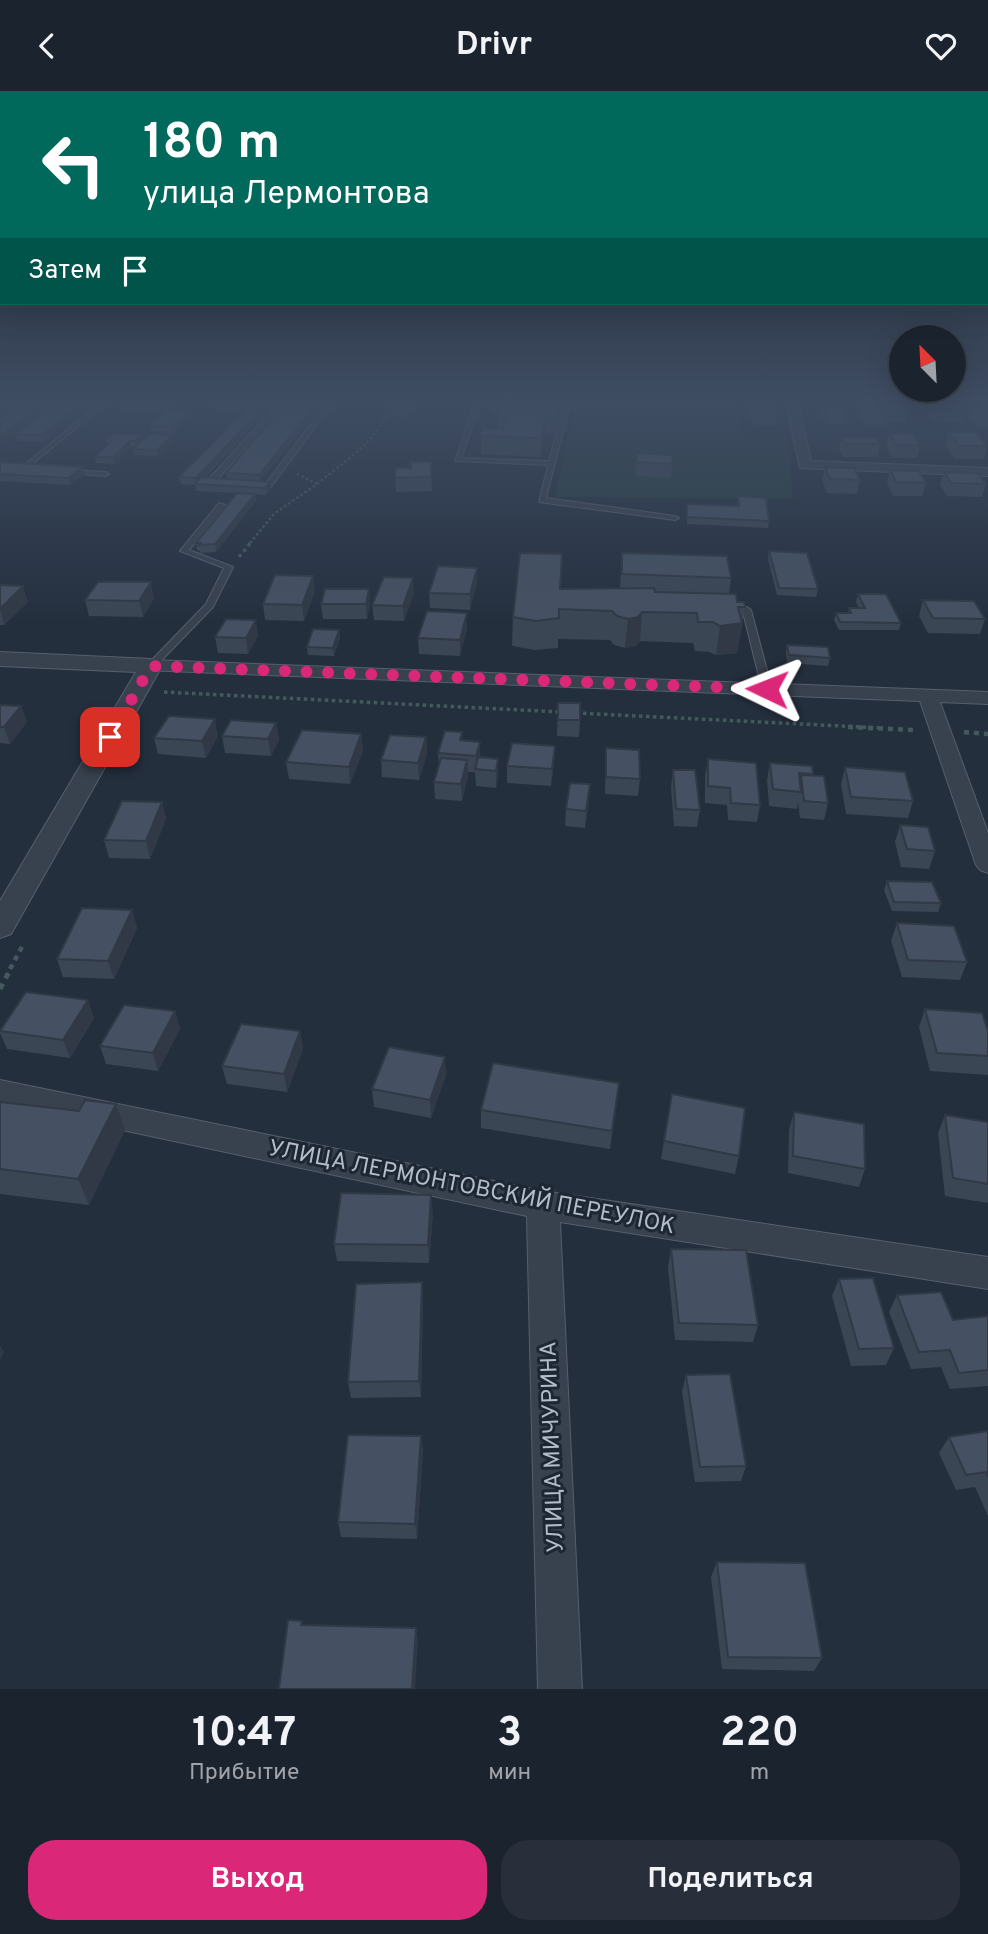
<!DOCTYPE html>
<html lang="ru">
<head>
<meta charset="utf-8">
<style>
	body { margin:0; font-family:Overpass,sans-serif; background:#282f3a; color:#f1f3f6; height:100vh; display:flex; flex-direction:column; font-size:26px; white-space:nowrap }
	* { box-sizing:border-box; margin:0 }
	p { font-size:23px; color:#a0a4aa }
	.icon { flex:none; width:38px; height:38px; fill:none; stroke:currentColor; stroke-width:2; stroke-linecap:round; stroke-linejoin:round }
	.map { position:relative; height:1598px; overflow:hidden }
	.drawer { display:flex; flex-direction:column; background:#1b232e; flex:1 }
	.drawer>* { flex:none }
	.guide { position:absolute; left:0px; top:0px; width:989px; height:214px; box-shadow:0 7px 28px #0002,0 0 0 2px #39404a; background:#00695c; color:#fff; overflow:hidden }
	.needle { width:46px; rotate:336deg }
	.fabs { position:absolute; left:889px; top:234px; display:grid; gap:14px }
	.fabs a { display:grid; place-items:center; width:77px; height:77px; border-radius:50%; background:#1b232e; box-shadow:0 7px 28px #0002,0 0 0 2px #39404a; font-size:35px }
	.pin { position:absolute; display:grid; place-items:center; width:60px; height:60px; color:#fff; margin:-30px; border-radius:14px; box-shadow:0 4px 10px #0006 }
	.me { position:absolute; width:77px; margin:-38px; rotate:272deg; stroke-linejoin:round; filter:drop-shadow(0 0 5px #0008) }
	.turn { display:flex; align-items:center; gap:24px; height:147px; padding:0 28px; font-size:32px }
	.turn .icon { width:91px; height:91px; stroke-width:2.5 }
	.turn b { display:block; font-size:49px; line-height:60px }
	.then { display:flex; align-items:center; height:66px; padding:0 28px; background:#0003; gap:14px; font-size:26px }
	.eta { display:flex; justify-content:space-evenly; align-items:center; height:119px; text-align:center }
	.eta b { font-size:42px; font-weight:700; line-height:49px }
	.primary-button { display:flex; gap:14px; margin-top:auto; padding:14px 28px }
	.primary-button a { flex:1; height:80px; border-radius:28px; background:#db2777; color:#fff; font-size:28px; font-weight:700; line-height:80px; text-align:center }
	.primary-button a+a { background:#282f3a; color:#f1f3f6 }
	header { display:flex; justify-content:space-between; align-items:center; height:91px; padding:0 28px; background:#1b232e; font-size:32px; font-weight:700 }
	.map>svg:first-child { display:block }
</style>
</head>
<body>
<header><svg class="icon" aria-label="back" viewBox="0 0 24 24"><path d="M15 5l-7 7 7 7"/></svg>Drivr<svg class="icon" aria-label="heart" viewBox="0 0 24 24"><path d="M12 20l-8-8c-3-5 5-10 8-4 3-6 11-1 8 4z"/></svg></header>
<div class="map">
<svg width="988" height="1598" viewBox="0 0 988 1598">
	<rect width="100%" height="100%" fill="#242f3e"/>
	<path fill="#263c3f" d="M577 309 738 312 743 344H787L793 408 555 406Z"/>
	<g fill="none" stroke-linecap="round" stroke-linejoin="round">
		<g stroke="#565f6c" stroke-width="2">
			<path id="service" d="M105 308H112L27 377H23V375Z
				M282 308H289L217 389H224V393H208V389Z
				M330 308H336L271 396 254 395V391L266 392Z
				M476 308H482L461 367 549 370 565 312 536 311 533 309H571L546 407 675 425 679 427 675 429 539 411 548 374 455 370Z
				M0 313H25L28 315 0 335V330L18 317H0Z
				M68 379 106 381 109 383 106 385 70 382 67 380Z
				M219 412 226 414 189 459 233 476 213 516 154 577H148V573L206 513 224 477 180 460Z
				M728 515 747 516 751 519 772 598 770 600 767 601 762 598 743 521 725 520 724 518Z"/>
		</g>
		<g stroke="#565f6c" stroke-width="2">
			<path id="minor" d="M785 308H797L811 370 988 377V385L800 377Z
				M952 308H988V313L958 312Z
				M151 569 988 601V613L940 611 988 742V782L980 779 976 774 920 610 144 579 142 575Z
				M0 989 543 1100 988 1166V1198L560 1131 582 1598H538L527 1125 0 1013Z"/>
		</g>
		<g stroke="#565f6c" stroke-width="2">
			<path id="tertiary" d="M0 561 151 568 162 575 15 836 11 843 0 847V810L136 581 0 575Z"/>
		</g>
		<path stroke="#44595c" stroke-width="2.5" stroke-dasharray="2.5 2.5" stroke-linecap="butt" d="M317 393C351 365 377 351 394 308
			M250 452 274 423 317 393 297 383"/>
		<path stroke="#44595c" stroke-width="3.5" stroke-dasharray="3.5 3.5" stroke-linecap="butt" d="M239 466 252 450
			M164 601 561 621
			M576 622 883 637"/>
		<path stroke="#44595c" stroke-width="4.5" stroke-dasharray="5 5" stroke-linecap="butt" d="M848 636 914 639
			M964 641 988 643
			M10 878 24 852"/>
		<path stroke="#44595c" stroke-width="5" stroke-dasharray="6 6" stroke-linecap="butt" d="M0 898 11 877"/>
		<use href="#service" fill="#38414e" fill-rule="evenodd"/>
		<use href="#minor" fill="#38414e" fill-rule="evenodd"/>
		<use href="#tertiary" fill="#38414e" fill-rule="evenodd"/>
	</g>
	<path fill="#3b4654" d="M35 308H95L44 351 17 350 15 343 51 315 0 352V333Z
		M120 308H180L171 318 190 325 173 342 150 341 149 335 165 319 122 318Z
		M257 308H277V309L205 387 227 388 226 382 320 315 260 390 271 397 266 404 255 403 256 410 216 461 200 462V460L197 459 196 452 236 402 196 400 195 394 181 393 179 386Z
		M492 308H552L551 317H559L556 342H546L540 366 481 363V345L498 338 499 323H492Z
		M212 310 248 312 242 318 213 317Z
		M751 310 778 322 776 335 753 334 749 322Z
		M411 312V318L407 326 394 325 393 319Z
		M861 312 908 319 905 331H883V334H865L859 324Z
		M931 313 967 319 964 332 933 331 928 326Z
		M972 314H988V337L978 336 969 326Z
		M823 317 846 327 845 333H827L822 324Z
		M948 341 987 355 984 368H956L945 354Z
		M889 343 920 354 917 367H893L886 356Z
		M142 344 143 349 173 351 158 365 135 364 133 358 135 356H131L114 373 96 372 95 366 107 354 106 348Z
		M842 346 880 353 878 366H843L839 359Z
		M673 364 671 387 635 385 636 371Z
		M0 371 85 383 70 394 0 390Z
		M431 371 432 400 396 401 395 387 411 377Z
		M825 376 860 389 857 403 827 402 822 389Z
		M890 379 926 392 922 405H893L887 392Z
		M944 381 986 393 982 406 947 405 940 394Z
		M738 405 769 430 768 437 687 433V413L737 415Z
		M769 460 818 498 816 506 777 504 768 468Z
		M622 462 731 487 729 503 745 516 737 562 716 564 709 561 695 560 693 552 640 550 636 555 625 557 614 554 610 549 558 548V557L535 559 512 555 513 526 560 498 620 497Z
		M477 491 470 519 430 517 429 502Z
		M0 494 28 511 4 534H0Z
		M369 498 370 513 367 528H323L321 513Z
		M315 500 304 530 265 529 263 513Z
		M414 502 404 530 374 529 372 514Z
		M858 503 901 532 899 539H839L834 529 836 522H848L849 517H859L856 511Z
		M154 507 143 526 89 525 85 509Z
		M923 509 985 528 980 543 928 542 919 525Z
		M467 538 460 565 419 563 418 547Z
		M339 539 340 547 334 565 308 564 307 556Z
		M258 545 248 563 218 562 215 546Z
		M787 554 830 567 828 575 787 572 786 562Z
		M558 612 580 629 579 646 557 645Z
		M0 614 21 615 27 631 10 653 0 652Z
		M276 632 279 649 271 665 225 662 222 645Z
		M361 643 363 660 350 693 289 688 286 671Z
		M218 645 206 667 158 663 154 647Z
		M426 646 427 663 419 689 382 686 381 669Z
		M462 649 480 666 498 668V685L496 697 476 695 475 681H467L468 685 462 710 435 708 434 691 439 674 438 662Z
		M555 655 554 672 551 695 507 692V675Z
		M606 657 640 688 638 705 605 703Z
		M708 668 760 714 757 731 728 729 727 714 705 712V685Z
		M770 672 813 683V685L828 712 824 729 800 727 798 711 797 718 769 715 767 689Z
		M845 676 913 710 908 727 846 723 841 693Z
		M673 679 700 719 697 736 674 735 671 696Z
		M162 711 166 728 150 768 109 767 104 749Z
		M589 711 585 737 565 735 566 718Z
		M900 734 935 760 929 778 901 776 895 751Z
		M887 790 941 812 938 821 892 820 884 799Z
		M132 819 137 837 114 888 63 886 57 868Z
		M897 832 967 871 960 889 902 886 891 850Z
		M925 918 988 940V984L930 980 919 936Z
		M175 920 180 938 158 980 106 973 100 955Z
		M94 927 70 967 7 958 0 942V939Z
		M300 940 303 958 287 1001 227 993 222 975Z
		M446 984 431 1027 374 1016 372 998Z
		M619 992 610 1058 481 1037V1019Z
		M672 1003 739 1065 735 1083 661 1068Z
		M0 1011 125 1039 89 1114 0 1103Z
		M794 1021 865 1078 859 1096 788 1082 789 1039Z
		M945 1024 988 1031V1112L945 1105 938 1042Z
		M433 1121 429 1172 337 1170 334 1153Z
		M671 1158 758 1234 753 1251 675 1249 668 1176Z
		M839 1188 894 1257 886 1274 851 1275 832 1205Z
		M422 1191 423 1208 421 1306 351 1307 348 1291Z
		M897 1204 953 1229 988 1225V1295L950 1298 941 1276 911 1278 889 1221Z
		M686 1284 746 1375 741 1390 695 1391 682 1301Z
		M988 1340V1425L975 1396 956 1399 939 1362 949 1346Z
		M421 1345 423 1361 417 1448 341 1446 338 1431Z
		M717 1471 822 1567 814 1580 722 1578 711 1486Z"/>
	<path fill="#303945" d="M51 308H61L0 352V345Z
		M86 308H95L44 351 42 344Z
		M168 308H180L170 319Z
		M245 308H248V312L242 318V312Z
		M271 308H277V309L197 394 196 387Z
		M550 308H552V317H548Z
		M319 309 320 315 260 390 259 384Z
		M13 312 14 318 0 328V321Z
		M411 312V318L407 326V319Z
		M559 317 558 335 556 342 557 324Z
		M189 319 190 325 173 342 172 336Z
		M546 324V342L540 366 541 347Z
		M142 344 143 351 137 356 135 350Z
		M172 344 173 351 158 365 157 359Z
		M130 350 131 356 114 373 113 366Z
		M83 376 85 383 70 394 68 387Z
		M270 391 271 397 266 404 265 397Z
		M255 403 256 410 216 461 215 453Z
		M477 477V491L470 519V503Z
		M313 485 315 500 304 530 302 514Z
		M413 487 414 502 404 530 403 515Z
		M151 491 154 507 143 526 139 510Z
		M23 495 28 511 4 534 0 518Z
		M369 498 370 513 367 528 366 513Z
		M642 521 640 550 636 555 625 557 628 528Z
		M467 522V538L460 565V549Z
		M256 529 258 545 248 563 246 547Z
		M742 532 737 562 716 564 720 535Z
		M339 539 340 547 334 565 333 557Z
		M21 615 27 631 10 653 4 636Z
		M215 628 218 645 206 667 202 650Z
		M276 632 279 649 271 665 268 648Z
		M361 643 363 660 350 693 349 676Z
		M426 646 427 663 419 689 418 672Z
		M480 651V667L476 678V665Z
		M555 655 554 672 551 695 552 678Z
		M498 668V685L496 697V680Z
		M467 669 468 685 462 710 461 693Z
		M590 693 589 711 585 737 586 720Z
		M162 711 166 728 150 768 146 750Z
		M132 819 137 837 114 888 108 870Z
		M88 909 94 927 70 967 63 949Z
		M175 920 180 938 158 980 153 962Z
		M300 940 303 958 287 1001 284 983Z
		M445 966 446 984 431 1027 430 1009Z
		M116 1013 125 1039 89 1114 78 1088Z
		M431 1104 433 1121 429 1172 428 1154Z
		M422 1191 423 1208 421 1306 419 1290Z
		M0 1254 4 1261 0 1270Z
		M421 1345 423 1361 417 1448 415 1433Z
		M416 1537 418 1550 415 1598H412Z"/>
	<path fill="#455162" stroke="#303945" stroke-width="2" d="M35 308H51L0 345V333Z
		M60 308H86L42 344 15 343Z
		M214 308H245L242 312 212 310Z
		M257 308H271L196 387 179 386Z
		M289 308 319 309 259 384 226 382Z
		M510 308H550L548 317H559L557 324H546L541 347 481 345 483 337 503 338 507 327H498L502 315H508Z
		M751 310H773L778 322H755Z
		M0 311 13 312 0 321Z
		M397 312H411L407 319H393Z
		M861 312 903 313 908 319H883L885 322H868Z
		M931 313 963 314 967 319H936Z
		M972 314H988V324H981Z
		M823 317 840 318 846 327H828Z
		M166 318 189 319 172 336 149 335Z
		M948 341H976L987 355H959Z
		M113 343 142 344 135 350H130L113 366H95L112 349 106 348Z
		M150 343 172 344 157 359 133 358Z
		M889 343H912L920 354H896Z
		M842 346 876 347 880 353H846Z
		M637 362 673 364 672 373 636 371Z
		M0 371 83 376 68 387 0 383Z
		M411 371H431V386L395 387 396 377H411Z
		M825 376 854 377 860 389 830 388Z
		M890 379 919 380 926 392 896 391Z
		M944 381 978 382 986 393 951 392Z
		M201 386 270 391 265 397 195 393Z
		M237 402 255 403 215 453 199 454 201 452H196Z
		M738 405 766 407 769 430 687 426V413L739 415Z
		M769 460 807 462 818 498 779 497Z
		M520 462 562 463 560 498 654 497 655 501 736 503 737 511H744L745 516H738L742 532 720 535 713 531H698L697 522 642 521 638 526 628 528 617 525 612 520 559 518V527L536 530 513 526Z
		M622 462 727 465 731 487 622 483Z
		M438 475 477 477 470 503 429 502Z
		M275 484 313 485 302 514 263 513Z
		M384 486 413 487 403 515 372 514Z
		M98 491H151L139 510 85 509Z
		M0 494 23 495 0 518Z
		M325 498H369L366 513H321Z
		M858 503H886L901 532 840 531 836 522H851L849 517H865Z
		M923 509 974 510 985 528 933 527Z
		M427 520 467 522 460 549 418 547Z
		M226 528 256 529 246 547 215 546Z
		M313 538 339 539 333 557 307 556Z
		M787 554 828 556 830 567 789 564Z
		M558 612H580V629H558Z
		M0 614 21 615 4 636H0Z
		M169 625 215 628 202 650 154 647Z
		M231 629 276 632 268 648 222 645Z
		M302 639 361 643 349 676 286 671Z
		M445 640 462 641 460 649 480 651 476 665 438 662Z
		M390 644 426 646 418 672 381 669Z
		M512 652 555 655 552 678 507 675Z
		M606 657 639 659 640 688 606 686Z
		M478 666 498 668 496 680 475 678Z
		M441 667 467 669 461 693 434 691Z
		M708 668 756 672 760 714 731 712 730 697 708 695Z
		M770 672 812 675 813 683 799 682 801 701 773 698Z
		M845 676 905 681 913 710 851 706Z
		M673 679H695L700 719 676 718Z
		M801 684 824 685 828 712 804 710Z
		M570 692 590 693 586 720 566 718Z
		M122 710 162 711 146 750 104 749Z
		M900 734 928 736 935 760 907 758Z
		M887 790 932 791 941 812 894 811Z
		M82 817 132 819 108 870 57 868Z
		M897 832 954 835 967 871 908 869Z
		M26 901 88 909 63 949 0 940Z
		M124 914 175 920 153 962 100 955Z
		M925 918 982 922 988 940V965L937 962Z
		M241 933 300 940 284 983 222 975Z
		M389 956 445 966 430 1009 372 998Z
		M493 972 619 992 612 1040 481 1019Z
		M672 1003 745 1017 739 1065 664 1050Z
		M85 1009 116 1013 78 1088 0 1078V1011L79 1020Z
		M794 1021 864 1033 865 1078 793 1065Z
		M945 1024 988 1031V1093L953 1087Z
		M341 1102 431 1104 428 1154 334 1153Z
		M671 1158 746 1159 758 1234 679 1232Z
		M873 1187 894 1257 859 1258 839 1188Z
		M422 1191 419 1290 348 1291 356 1193Z
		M941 1201 953 1229 988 1225V1279L959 1282 950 1259 919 1261 897 1204Z
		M730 1283 746 1375 700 1376 686 1284Z
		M988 1340V1386L986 1381 966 1384 949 1346Z
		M348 1344 421 1345 415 1433 338 1431Z
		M717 1471 805 1472 822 1567 728 1566Z
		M288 1529 302 1530 301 1534 416 1537 412 1598H279Z"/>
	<linearGradient id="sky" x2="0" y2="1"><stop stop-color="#141a22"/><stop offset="0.58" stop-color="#3f4d63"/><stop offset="1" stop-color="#3f4d63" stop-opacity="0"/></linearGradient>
	<rect width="988" height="532" fill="url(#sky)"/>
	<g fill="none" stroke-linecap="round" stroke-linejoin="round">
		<path stroke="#db2777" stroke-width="12" stroke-dasharray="0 21.6" d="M110 646 151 575 767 598"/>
	</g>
	<g text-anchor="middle" stroke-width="6" stroke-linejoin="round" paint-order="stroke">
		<g font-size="23" fill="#b4bcc9" stroke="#1d2633">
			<text transform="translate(472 1095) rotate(11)" y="8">УЛИЦА ЛЕРМОНТОВСКИЙ ПЕРЕУЛОК</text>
			<text transform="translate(551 1356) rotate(-92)" y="8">УЛИЦА МИЧУРИНА</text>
		</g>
	</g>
</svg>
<div class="fabs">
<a><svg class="needle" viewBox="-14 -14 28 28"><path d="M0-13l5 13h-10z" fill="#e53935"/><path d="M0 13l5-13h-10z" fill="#a0a4aa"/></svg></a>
</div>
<div class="pin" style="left:110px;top:646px;background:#d93025"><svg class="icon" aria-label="arrive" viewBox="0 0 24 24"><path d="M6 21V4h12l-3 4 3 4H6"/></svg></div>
<svg class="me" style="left:767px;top:598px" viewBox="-20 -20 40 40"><path d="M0-17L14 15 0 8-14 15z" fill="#db2777" stroke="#fff" stroke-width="4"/></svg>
<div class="guide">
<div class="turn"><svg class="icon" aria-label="left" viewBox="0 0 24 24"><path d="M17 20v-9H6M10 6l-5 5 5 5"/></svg><div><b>180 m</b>улица Лермонтова</div></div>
<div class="then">Затем<svg class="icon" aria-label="arrive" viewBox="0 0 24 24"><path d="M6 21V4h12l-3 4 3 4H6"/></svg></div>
</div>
</div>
<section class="drawer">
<div class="eta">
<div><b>10:47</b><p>Прибытие</p></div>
<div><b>3</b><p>мин</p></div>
<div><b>220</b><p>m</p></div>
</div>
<div class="primary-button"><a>Выход</a><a>Поделиться</a></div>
</section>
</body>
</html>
